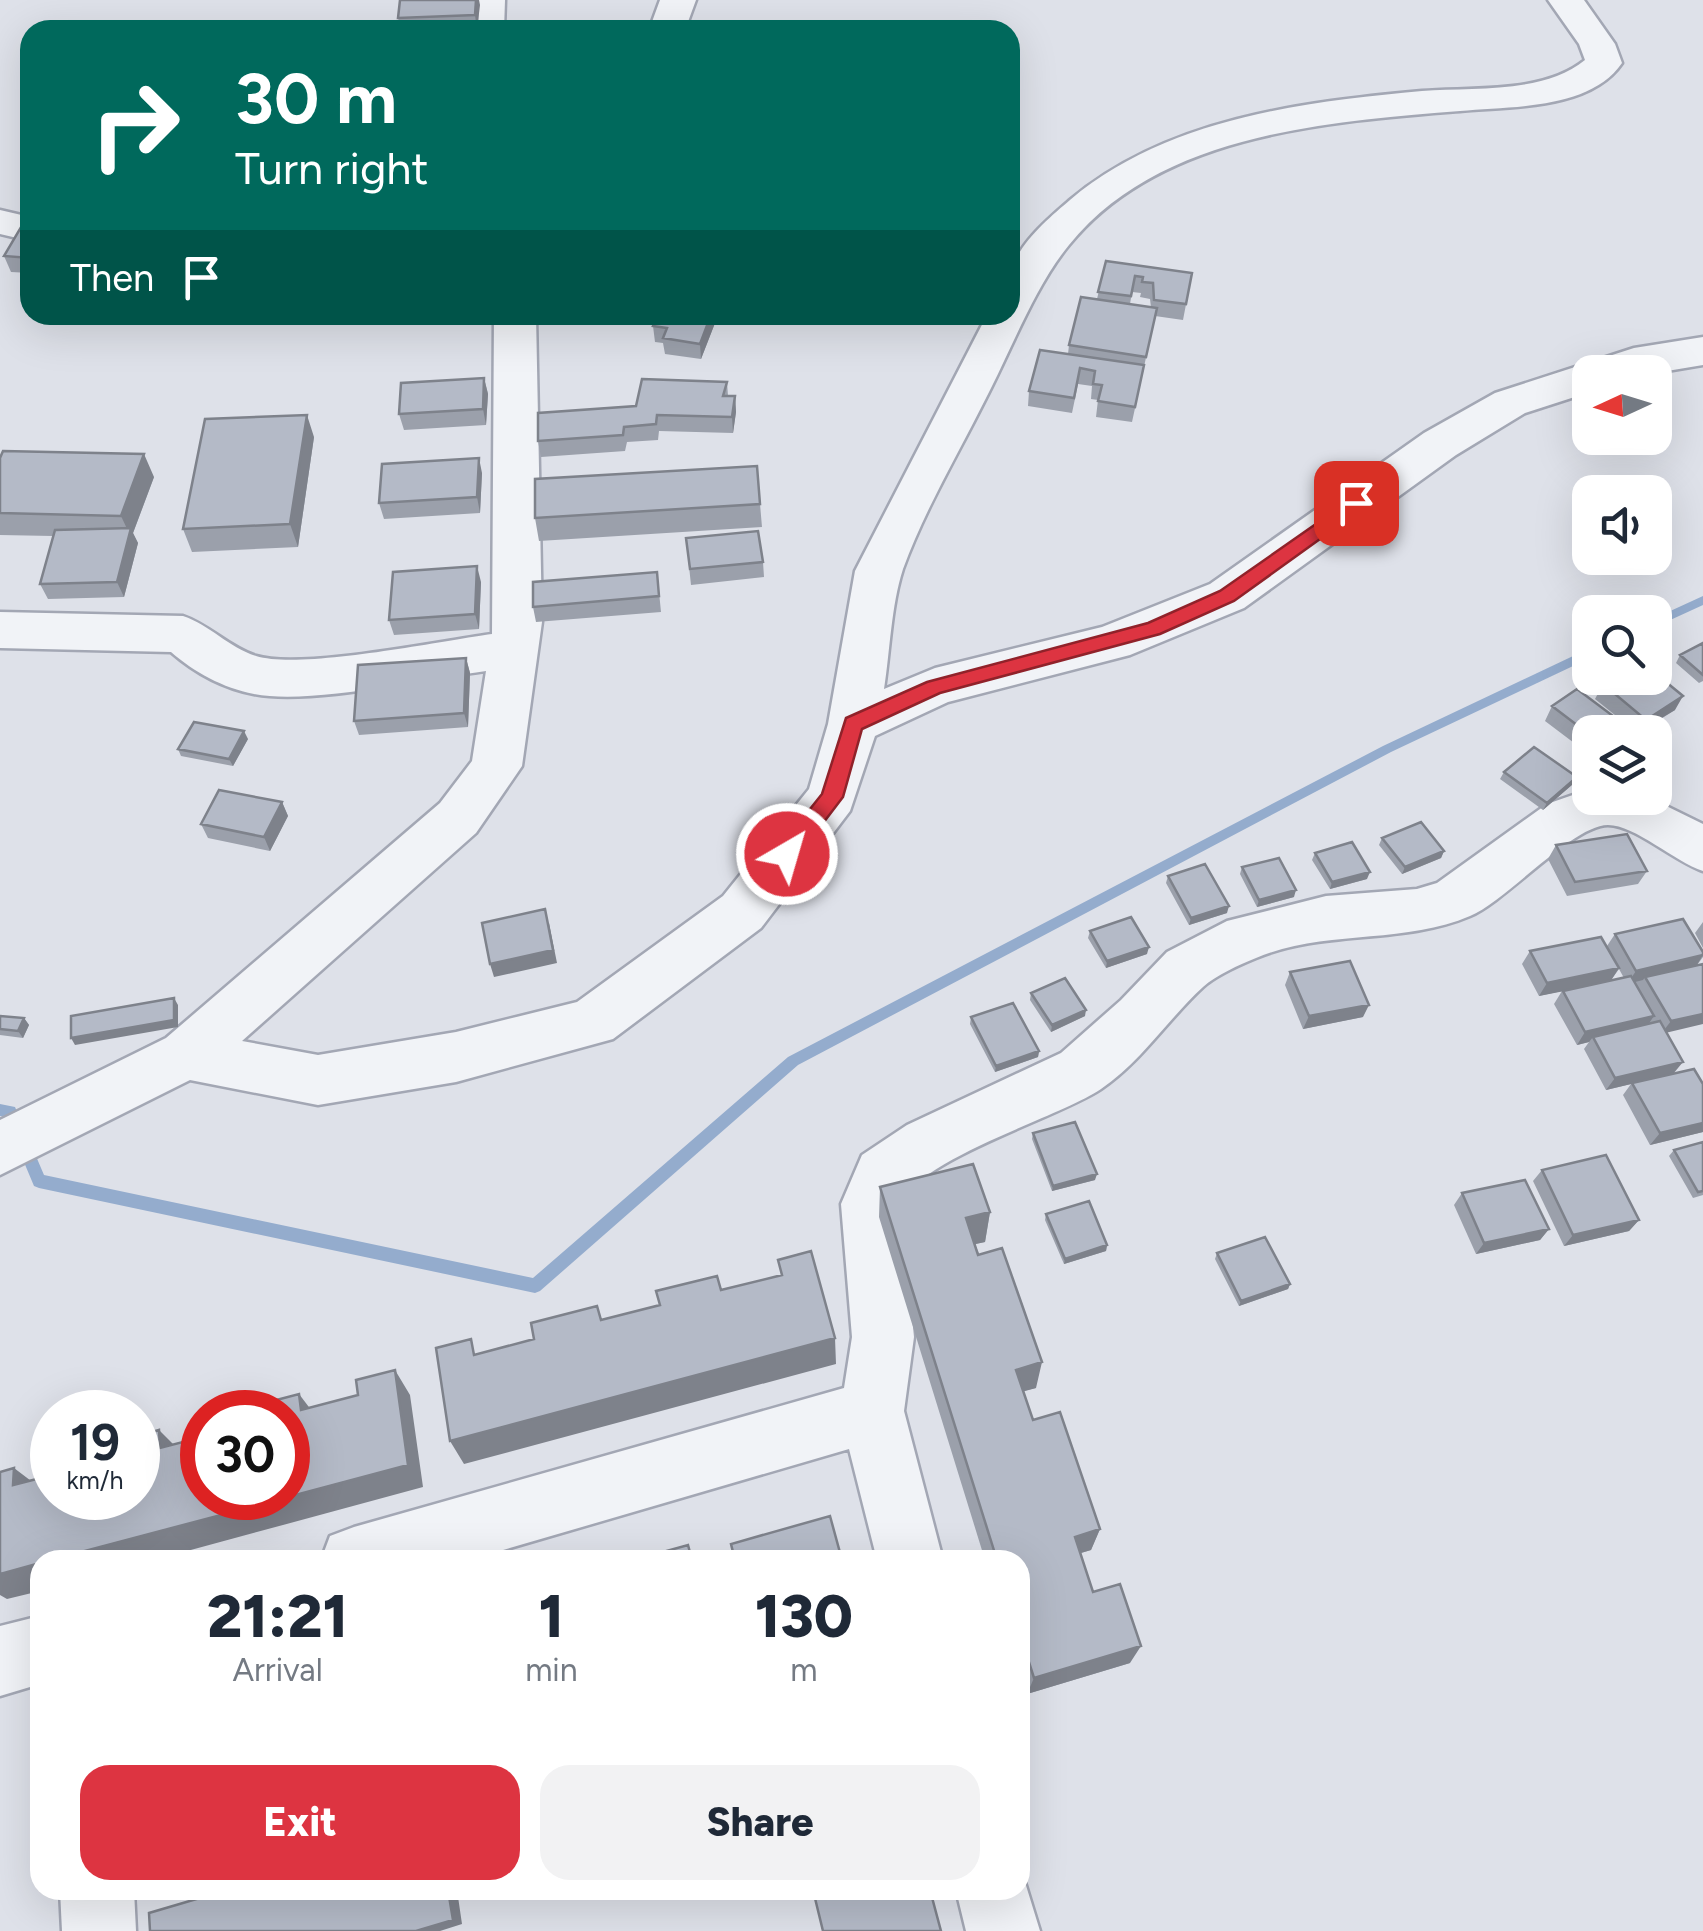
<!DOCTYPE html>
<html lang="en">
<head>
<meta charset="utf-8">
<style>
	body { margin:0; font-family:Figtree,sans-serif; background:#f2f2f3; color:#1f2937; height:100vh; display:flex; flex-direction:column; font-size:38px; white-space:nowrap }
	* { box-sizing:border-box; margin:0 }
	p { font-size:32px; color:#747a83 }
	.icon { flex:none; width:55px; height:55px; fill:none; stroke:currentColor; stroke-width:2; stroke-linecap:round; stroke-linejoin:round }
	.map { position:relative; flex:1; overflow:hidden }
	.panel { position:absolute; left:30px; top:1550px; width:1000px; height:350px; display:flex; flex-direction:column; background:#fff; border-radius:30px; box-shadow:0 10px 40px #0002 }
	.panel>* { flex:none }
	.hud { position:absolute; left:20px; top:20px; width:1000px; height:305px; border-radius:30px; box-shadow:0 10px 40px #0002; background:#00695c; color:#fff; overflow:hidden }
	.needle { width:65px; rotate:266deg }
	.buttons { position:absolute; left:1572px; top:355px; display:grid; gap:20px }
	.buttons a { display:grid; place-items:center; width:100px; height:100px; border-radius:20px; background:#fff; box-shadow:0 10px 40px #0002; font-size:50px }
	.speed { position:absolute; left:30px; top:1390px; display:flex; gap:20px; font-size:50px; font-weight:700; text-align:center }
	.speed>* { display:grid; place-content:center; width:130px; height:130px; border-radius:50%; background:#fff; box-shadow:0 10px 40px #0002; line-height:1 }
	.speed small { font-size:25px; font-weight:400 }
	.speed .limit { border:15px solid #d22; background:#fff; color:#111 }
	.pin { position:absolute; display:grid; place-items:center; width:85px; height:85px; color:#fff; margin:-42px; border-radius:20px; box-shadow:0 5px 15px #0006 }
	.me { position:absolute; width:110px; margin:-55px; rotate:38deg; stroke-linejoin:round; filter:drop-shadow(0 0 8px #0008) }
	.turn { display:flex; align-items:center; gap:35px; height:210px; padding:0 50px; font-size:45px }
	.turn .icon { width:130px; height:130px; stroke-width:2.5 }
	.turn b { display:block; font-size:70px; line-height:85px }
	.then { display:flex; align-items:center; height:95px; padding:0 50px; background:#0003; gap:20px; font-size:38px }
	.eta { display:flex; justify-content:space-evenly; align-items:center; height:170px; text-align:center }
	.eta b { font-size:60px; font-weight:800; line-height:70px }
	.cta { display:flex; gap:20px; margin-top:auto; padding:20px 50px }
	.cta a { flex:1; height:115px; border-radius:30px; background:#dd3441; color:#fff; font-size:40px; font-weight:800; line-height:115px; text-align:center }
	.cta a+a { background:#f2f2f3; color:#1f2937 }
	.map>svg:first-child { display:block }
</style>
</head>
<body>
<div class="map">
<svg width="1703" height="1931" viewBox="0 0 1703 1931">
	<rect width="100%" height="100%" fill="#dee1e9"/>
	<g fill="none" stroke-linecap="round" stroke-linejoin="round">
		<path fill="#94accd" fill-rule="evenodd" d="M1703 596V605L1655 627V618Z
			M1590 648V658L1391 752 798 1065 540 1291 535 1293 39 1188 34 1186 5 1117 0 1116V1104L15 1107 44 1175 533 1278 788 1057 1383 746Z"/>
		<g stroke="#a3a7b4" stroke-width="5">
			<path id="street" d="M469 0H505L504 30H468Z
				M660 0H696L685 30H649Z
				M1548 0H1584L1615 44 1622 63C1590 110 1511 106 1460 111 1327 122 1160 133 1069 245 1035 286 1011 350 986 398 958 454 924 511 903 569 891 606 890 651 884 689L935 668 1102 627 1210 584 1424 433 1495 393 1634 348 1703 337V365L1655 373 1590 372V392L1525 413 1456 455 1244 608 1130 655 948 702 875 736 850 811 761 928 613 1039 456 1082 318 1105 190 1080 0 1175V1120L166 1038 440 803 472 761 486 671C425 679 311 705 254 694 223 688 194 672 171 652L0 648V612L183 616C210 625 228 647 256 656 301 670 440 641 492 634L494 315H536L542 622 522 766 476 833 242 1041 318 1055 456 1032 577 1002 723 896 809 789 828 724 855 571 987 315H1010C1010 303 1008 289 1010 277 1014 247 1049 218 1070 200 1166 119 1301 102 1422 91 1472 87 1544 94 1585 60L1579 44Z
				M0 210 30 217V241L0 234Z
				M1590 789V798H1650L1703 824V871C1675 862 1635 825 1608 825 1573 825 1506 901 1470 916 1402 945 1324 929 1256 958 1239 965 1216 975 1203 987 1168 1019 1141 1062 1101 1089 1058 1118 919 1158 901 1204L914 1337 904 1411 943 1560H877L849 1449 469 1560H321L330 1536 354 1527 844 1388 852 1337 841 1204 862 1155 907 1125 1061 1053 1121 1000 1167 952 1227 921 1326 896 1417 889 1437 883 1547 804Z
				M40 1616V1684L0 1696V1626Z
				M1020 1866 1040 1931H966L956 1890H1020Z
				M60 1890H134L136 1931H62Z"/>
		</g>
		<use href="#street" fill="#f1f3f7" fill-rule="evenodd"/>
	</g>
	<path fill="#9ba0ab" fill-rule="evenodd" d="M400 0H479L478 30H401L398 18Z
		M30 223V273L11 272 4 256Z
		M1106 261 1192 273 1183 320 1155 316 1132 422 1096 417 1098 400 1091 399 1092 386 1078 384 1072 413 1028 406 1029 391 1068 354 1069 345 1097 299ZM1132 292 1141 293 1140 297 1150 299 1151 307 1130 304Z
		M658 315H714L715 323 701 359 665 354 663 343 655 342 653 326Z
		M484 378 488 394 486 425 404 430 399 414Z
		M727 382 728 396H735L736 412 733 433 659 431 658 440 627 442 625 451 541 457 538 441 636 406Z
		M314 437 298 547 192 552 183 529Z
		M0 458 154 477 133 533 138 543 124 597 48 599 40 584 53 536 0 535Z
		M482 473 480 513 384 519 379 503Z
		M760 504 762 527 539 541 535 518Z
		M686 538 763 562 764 577 691 585Z
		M657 572 661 612 536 622 533 607Z
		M481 582 479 629 394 635 389 620Z
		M1703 643V681L1699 683 1676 663 1680 655Z
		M466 658 470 673 468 727 359 735 354 721Z
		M1603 684 1675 710 1640 732H1636L1595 699Z
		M1552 706 1633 731 1632 732H1590V755L1545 721Z
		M248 739 233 766 181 756 178 749Z
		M1504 772 1573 784 1543 810 1500 779Z
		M282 802 288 816 270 851 208 838 201 824Z
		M1382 838 1444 851 1441 858 1402 874 1379 845Z
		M1556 845 1647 871 1638 884 1567 896 1548 859Z
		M1315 853 1367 879 1330 889 1312 860Z
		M1242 867 1294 897 1257 907 1240 874Z
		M1168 876 1227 913 1189 925 1166 883Z
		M1703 922V948L1695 933Z
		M1090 931 1147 954 1106 968 1088 938Z
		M1615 934 1703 952V957L1697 965 1666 1033 1674 1073 1703 1084V1132L1650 1145 1623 1095 1631 1084 1606 1090 1584 1049 1589 1042 1577 1045 1554 1004 1562 991 1539 996 1522 964 1530 951 1607 946ZM1619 969 1624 978 1611 980Z
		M1290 972 1363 1017 1303 1029 1285 985Z
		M1031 993 1085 1016 1051 1032 1030 1000Z
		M0 1016 24 1018 29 1025 23 1038 0 1035Z
		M971 1017 1039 1051 1038 1057 995 1072 970 1024Z
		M1033 1133 1095 1180 1052 1191 1032 1139Z
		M1703 1142V1195L1693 1198 1669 1156 1674 1150Z
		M1542 1170 1639 1220 1629 1231 1564 1246 1533 1181Z
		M880 1187 990 1212 985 1242 975 1244 1036 1388 1023 1391 1033 1420 1100 1529 1091 1550 1081 1553 1093 1592 1130 1663 1027 1694 1020 1671V1560H985L879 1217Z
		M1462 1193 1549 1229 1540 1240 1476 1254 1454 1205Z
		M1046 1214 1107 1245 1106 1251 1064 1264 1045 1220Z
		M1217 1253 1290 1284 1288 1289 1239 1306 1215 1259Z"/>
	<path fill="#7e828b" d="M476 0H479L480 5 477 30 475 15Z
		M711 315H714L715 323 701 359 700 344Z
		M484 378 488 394 486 425 483 409Z
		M735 396 736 412 733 433 732 417Z
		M307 415 314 437 298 547 290 524Z
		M144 454 154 477 133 533 138 543 124 597 117 582 129 533 121 516Z
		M479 458 482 473 480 513 477 497Z
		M477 566 481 582 479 629 475 614Z
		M466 658 470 673 468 727 464 713Z
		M1683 696 1675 710 1638 732 1646 720Z
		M244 731 248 739 233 766 229 759Z
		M1577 777 1573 784 1543 810 1547 803Z
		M282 802 288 816 270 851 264 837Z
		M1444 851 1441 858 1402 874 1405 867Z
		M1370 872 1367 879 1330 889 1332 882Z
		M1296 890 1294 897 1257 907 1259 900Z
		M1229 906 1227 913 1189 925 1191 918Z
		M549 923 557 963 494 977 490 964Z
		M1149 947 1147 954 1106 968 1107 961Z
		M1703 955 1695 968 1645 977 1643 980 1627 984 1636 971Z
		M1619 968 1610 982 1539 996 1547 983Z
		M174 998 178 1005V1027L75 1045 71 1038Z
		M1369 1005 1363 1017 1303 1029 1309 1016Z
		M1086 1010 1085 1016 1051 1032 1052 1025Z
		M1703 1014V1024L1661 1034 1671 1021Z
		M1654 1016 1645 1029 1593 1037 1589 1042 1577 1045 1585 1032Z
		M24 1018 29 1025 23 1038 18 1031Z
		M1039 1051 1038 1057 995 1072 996 1066Z
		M1683 1062 1673 1074 1606 1090 1615 1078Z
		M1703 1123V1132L1650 1145 1660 1133Z
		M1097 1174 1095 1180 1052 1191 1053 1186Z
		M990 1212 985 1242 962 1247 966 1218Z
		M1639 1220 1629 1231 1564 1246 1573 1235Z
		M1549 1229 1540 1240 1476 1254 1484 1243Z
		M1107 1245 1106 1251 1064 1264 1065 1259Z
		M1290 1284 1288 1289 1239 1306 1241 1301Z
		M835 1338 836 1364 464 1464 450 1441Z
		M1042 1362 1036 1388 1010 1395 1016 1370Z
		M395 1370 410 1395 423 1487 154 1560H51L285 1498Z
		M299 1394 318 1419 301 1410Z
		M159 1430 183 1454 160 1448Z
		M14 1468 43 1490 13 1485Z
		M1100 1529 1091 1550 1067 1557 1075 1537Z
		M40 1563V1591L7 1599 0 1595V1574Z
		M1141 1646 1130 1663 1027 1694 1034 1678Z
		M448 1890H457L462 1924 440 1931H416Z"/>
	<path fill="#b4bac7" stroke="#7e828b" stroke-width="2.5" d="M400 0H476L475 15 398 18Z
		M24 222 30 223V258L4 256Z
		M1106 261 1192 273 1186 304 1154 300 1153 283 1142 282 1143 277 1135 276 1131 296 1098 292Z
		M1081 297 1157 308 1146 357 1069 345Z
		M658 315H711L700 344 663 338 667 328 653 326Z
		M1040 350 1144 365 1135 407 1098 401 1102 385 1093 384 1095 371 1080 368 1074 398 1029 391Z
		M484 378 483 409 399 414 401 383Z
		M642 379 727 382 723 396H735L732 417 657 415 656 424 624 427 623 435 538 441V413L636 406Z
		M307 415 290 524 183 529 205 419Z
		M3 451 144 454 121 516 0 513V458Z
		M479 458 477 497 379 503 382 464Z
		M757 466 760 504 535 518V479Z
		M131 528 117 582 40 584 55 530Z
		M758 531 763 562 690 569 686 538Z
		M477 566 475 614 389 620 393 572Z
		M657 572 659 596 533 607V582Z
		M1703 643V675L1680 655Z
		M466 658 464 713 354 721 358 665Z
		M1655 673 1683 696 1646 720 1603 684 1614 678H1655Z
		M1577 689 1633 731 1630 732H1590V735L1552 706Z
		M194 722 244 731 229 759 178 749Z
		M1534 747 1577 777 1547 803 1504 772Z
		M219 790 282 802 264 837 201 824Z
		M1421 822 1444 851 1405 867 1382 838Z
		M1627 834 1647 871 1575 882 1556 845Z
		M1352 842 1370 872 1332 882 1315 853Z
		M1279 858 1296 890 1259 900 1242 867Z
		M1205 864 1229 906 1191 918 1168 876Z
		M545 909 553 950 490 964 482 923Z
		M1131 917 1149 947 1107 961 1090 931Z
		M1683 919 1703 952V955L1636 971 1615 934Z
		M1601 937 1619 968 1547 983 1530 951Z
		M1350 961 1369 1005 1309 1016 1290 972Z
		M1703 964V1014L1671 1021 1645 977Z
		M1631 976 1654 1016 1585 1032 1563 991Z
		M1065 978 1086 1010 1052 1025 1031 993Z
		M174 998V1020L71 1038V1016Z
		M1013 1003 1039 1051 996 1066 971 1017Z
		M0 1016 24 1018 18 1031 0 1029Z
		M1660 1021 1683 1062 1615 1078 1593 1037Z
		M1694 1069 1703 1084V1123L1660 1133 1632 1083Z
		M1075 1122 1097 1174 1053 1186 1033 1133Z
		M1703 1142V1191L1698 1192 1674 1150Z
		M1606 1155 1639 1220 1573 1235 1542 1170Z
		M973 1164 990 1212 966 1218 978 1255 1002 1248 1042 1362 1016 1370 1033 1420 1060 1412 1100 1529 1075 1537 1093 1592 1120 1584 1141 1646 1034 1678 1020 1634V1560H997L880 1187Z
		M1525 1180 1549 1229 1484 1243 1462 1193Z
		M1089 1201 1107 1245 1065 1259 1046 1214Z
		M1265 1237 1290 1284 1241 1301 1217 1253Z
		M811 1251 835 1338 450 1441 436 1348 471 1339 474 1355 534 1339 531 1323 597 1306 601 1320 660 1305 656 1291 717 1276 721 1290 782 1275 778 1260Z
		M395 1370 408 1465 288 1497V1412H231L299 1394 301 1410 358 1395 356 1380Z
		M159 1430 160 1448 202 1437V1498H285L51 1560H40V1563L0 1574V1472L14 1468 13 1485 52 1475V1498H138V1436Z
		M830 1516 842 1560H735L731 1544Z
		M688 1545 692 1560H634Z
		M227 1890H448L453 1920 416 1931H150L149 1913Z
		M813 1890H930L941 1931H823Z"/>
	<path fill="#dd3441" stroke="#90222a" stroke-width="2.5" d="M1356 496 1363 498V508L1234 601 1160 634 940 693 862 729 843 797 795 860H779L776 854 779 848 822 794 846 718 927 682 1148 623 1220 591Z"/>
</svg>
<div class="buttons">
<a><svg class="needle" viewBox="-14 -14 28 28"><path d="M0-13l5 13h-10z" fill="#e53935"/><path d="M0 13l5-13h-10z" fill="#747a83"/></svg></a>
<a><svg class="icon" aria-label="sound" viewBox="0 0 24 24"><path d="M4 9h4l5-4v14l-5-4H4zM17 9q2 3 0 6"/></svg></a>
<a><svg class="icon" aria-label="search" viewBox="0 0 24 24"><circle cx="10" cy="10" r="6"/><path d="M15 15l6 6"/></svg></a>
<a><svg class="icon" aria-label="layers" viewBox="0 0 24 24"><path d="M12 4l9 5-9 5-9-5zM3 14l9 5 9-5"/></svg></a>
</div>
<div class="speed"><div>19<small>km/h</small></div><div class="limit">30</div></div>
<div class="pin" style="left:1356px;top:503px;background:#d93025"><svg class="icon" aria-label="arrive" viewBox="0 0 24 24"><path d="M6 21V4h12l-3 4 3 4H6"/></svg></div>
<svg class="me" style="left:787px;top:854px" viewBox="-20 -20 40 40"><circle r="17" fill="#dd3441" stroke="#fff" stroke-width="3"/><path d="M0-11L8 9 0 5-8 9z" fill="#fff"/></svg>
<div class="hud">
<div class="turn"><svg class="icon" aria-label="right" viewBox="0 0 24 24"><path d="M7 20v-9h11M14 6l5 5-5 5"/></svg><div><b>30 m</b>Turn right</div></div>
<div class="then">Then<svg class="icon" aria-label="arrive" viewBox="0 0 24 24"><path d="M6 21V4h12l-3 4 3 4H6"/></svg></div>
</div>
<section class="panel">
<div class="eta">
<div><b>21:21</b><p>Arrival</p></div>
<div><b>1</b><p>min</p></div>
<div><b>130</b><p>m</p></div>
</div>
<div class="cta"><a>Exit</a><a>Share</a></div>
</section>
</div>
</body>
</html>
